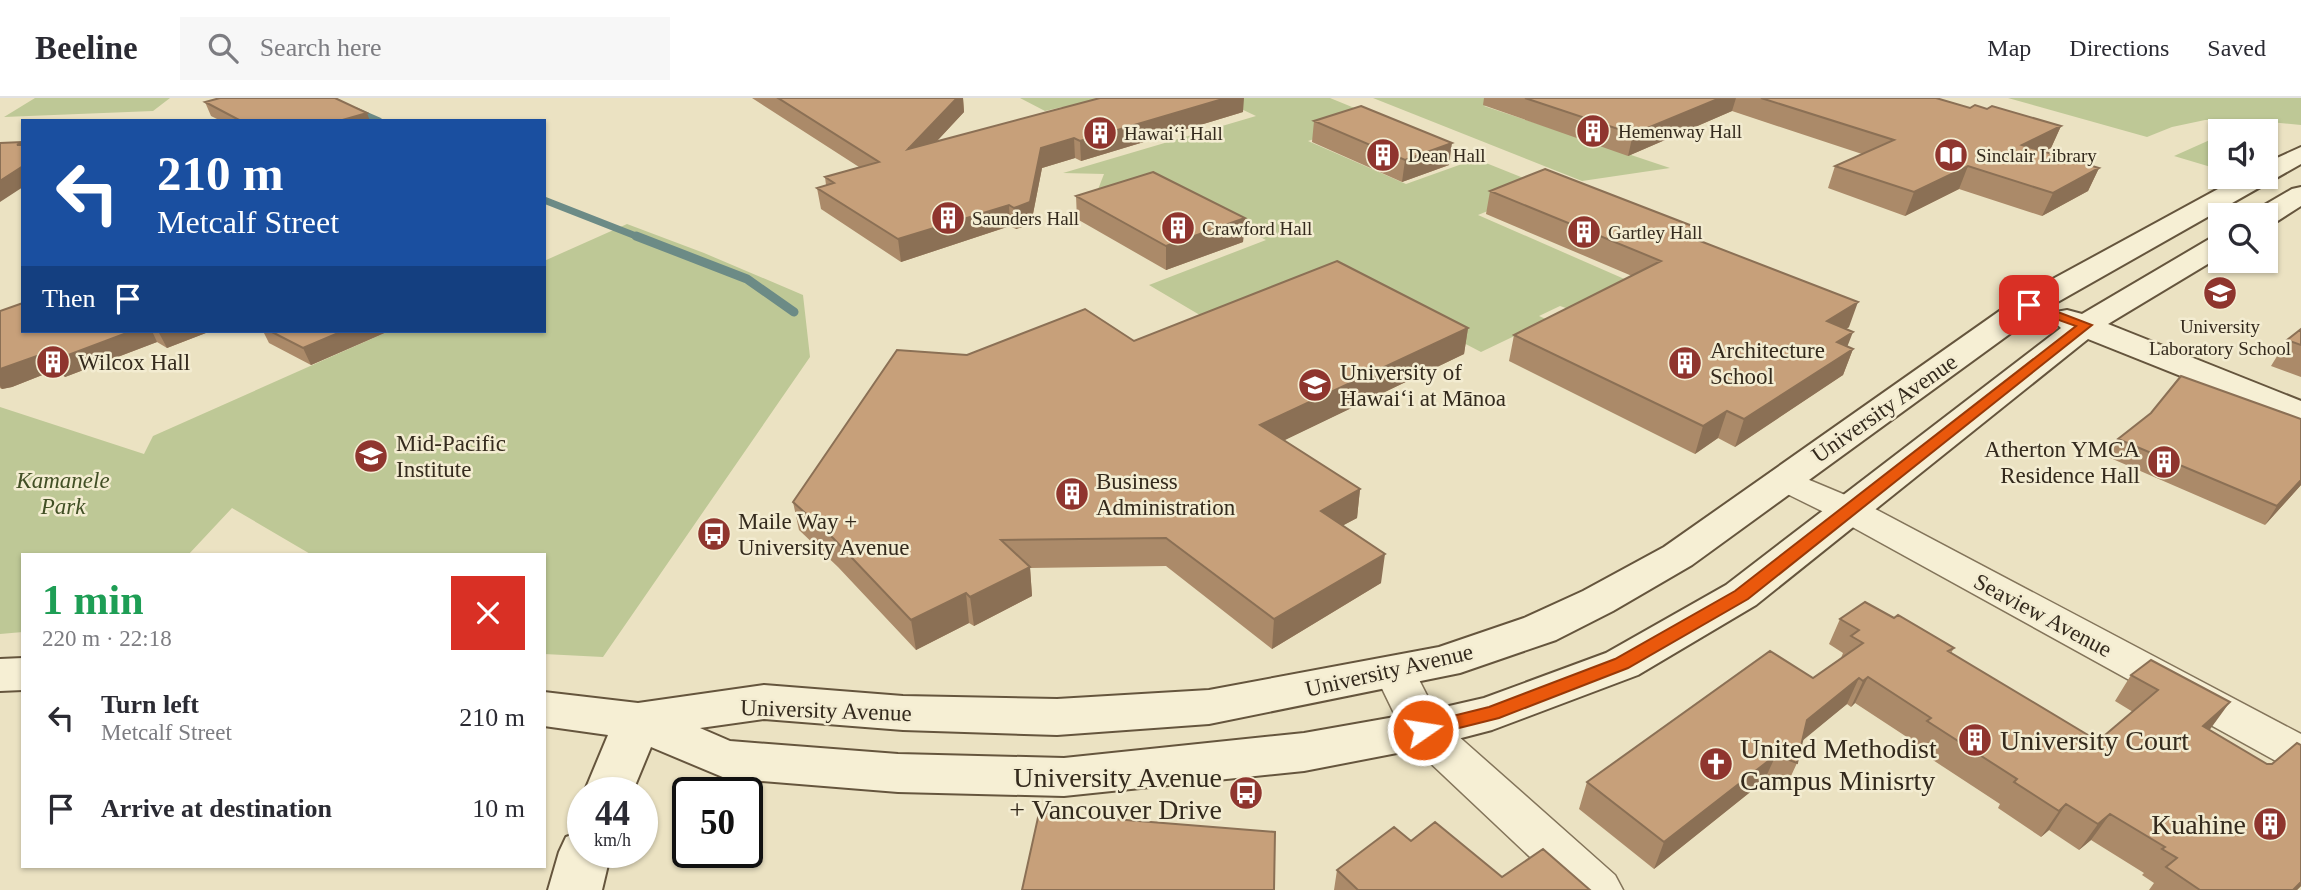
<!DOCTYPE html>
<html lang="en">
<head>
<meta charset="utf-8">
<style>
	body { margin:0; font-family:"Times New Roman",serif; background:#f7f7f7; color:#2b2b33; height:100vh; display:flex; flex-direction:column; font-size:26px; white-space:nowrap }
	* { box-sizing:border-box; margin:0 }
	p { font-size:23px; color:#7c7c81 }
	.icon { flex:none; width:38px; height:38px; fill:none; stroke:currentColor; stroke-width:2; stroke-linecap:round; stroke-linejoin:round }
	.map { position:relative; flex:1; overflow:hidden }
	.drawer { position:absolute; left:21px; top:455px; width:525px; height:315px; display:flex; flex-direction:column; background:#fff; border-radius:0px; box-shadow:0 2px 5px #0004 }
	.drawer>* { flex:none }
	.hud { position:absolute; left:21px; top:21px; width:525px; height:214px; border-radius:0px; box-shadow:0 2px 5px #0004; background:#1a4fa0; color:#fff; overflow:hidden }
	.fabs { position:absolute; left:2208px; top:21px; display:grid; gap:14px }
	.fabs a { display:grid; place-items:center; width:70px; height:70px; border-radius:0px; background:#fff; box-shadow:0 2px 5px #0004; font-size:35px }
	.speed { position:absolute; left:567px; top:679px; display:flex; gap:14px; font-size:35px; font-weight:700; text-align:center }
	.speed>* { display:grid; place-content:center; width:91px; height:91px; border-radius:50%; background:#fff; box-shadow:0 2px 5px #0004; line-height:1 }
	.speed small { font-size:18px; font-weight:400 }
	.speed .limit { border:4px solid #111; border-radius:10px; background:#fff; color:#111 }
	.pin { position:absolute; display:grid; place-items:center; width:60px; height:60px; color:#fff; margin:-30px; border-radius:14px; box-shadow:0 4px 10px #0006 }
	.me { position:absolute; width:77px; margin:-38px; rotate:77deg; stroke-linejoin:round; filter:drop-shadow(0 0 5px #0008) }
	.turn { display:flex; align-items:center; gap:24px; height:147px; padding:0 21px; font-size:32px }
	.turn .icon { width:91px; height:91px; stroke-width:2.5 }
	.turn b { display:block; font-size:49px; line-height:60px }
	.then { display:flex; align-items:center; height:66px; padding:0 21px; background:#0003; gap:14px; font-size:26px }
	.round { display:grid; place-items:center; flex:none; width:74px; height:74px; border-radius:0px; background:#f7f7f7 }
	.head { display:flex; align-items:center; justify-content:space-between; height:119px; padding:0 21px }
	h1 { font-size:42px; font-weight:700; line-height:52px; color:#1e9e55 }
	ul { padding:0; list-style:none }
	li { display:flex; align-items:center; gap:21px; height:91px; padding:0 21px }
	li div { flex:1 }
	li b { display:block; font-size:26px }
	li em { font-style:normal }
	header { display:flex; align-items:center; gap:42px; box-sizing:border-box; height:98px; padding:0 35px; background:#fff; border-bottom:2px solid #e1e1e2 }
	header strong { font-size:33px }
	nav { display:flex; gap:38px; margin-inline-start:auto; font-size:24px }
	.search { width:490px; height:63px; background:#f7f7f7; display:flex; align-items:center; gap:18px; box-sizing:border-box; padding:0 24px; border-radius:0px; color:#7c7c81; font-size:26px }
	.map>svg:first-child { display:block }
</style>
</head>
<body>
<header>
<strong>Beeline</strong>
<div class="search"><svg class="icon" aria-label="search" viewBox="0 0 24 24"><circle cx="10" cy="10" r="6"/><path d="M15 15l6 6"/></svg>Search here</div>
<nav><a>Map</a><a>Directions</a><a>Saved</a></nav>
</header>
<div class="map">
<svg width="2301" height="792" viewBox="0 0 2301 792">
	<rect width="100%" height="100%" fill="#ebe2c2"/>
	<path fill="#bec896" d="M35 0H170L153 13 4 19Z
		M1020 0H1140L1078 17 1062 9 1045 13Z
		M1218 0H1330L1379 20 1308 43 1406 86 1476 61 1546 89 1478 117 1629 183 1569 211 1560 208 1539 218 1548 222 1481 254 1333 177 1215 226 1149 187 1266 142 1157 86 1092 107 1104 76 1063 75 1256 18Z
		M1373 0H1503L1484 8 1670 70 1582 83Z
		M2008 0H2301V27L2259 23 2205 22 2172 29 2147 39Z
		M2221 37V72L2174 58Z
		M627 126 704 155 803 197 810 259 603 559 544 556V457H312L232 410 188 457H23V534L0 536V309L144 356 153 338 389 233H544V163Z"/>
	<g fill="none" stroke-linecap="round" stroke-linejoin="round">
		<path stroke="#6c8b86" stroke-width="7" d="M356 13 379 23
			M544 102 641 140"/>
		<path stroke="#6c8b86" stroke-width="9" d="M636 138 747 181 794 214"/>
		<g stroke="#83745a" stroke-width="3">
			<path id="street" d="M1783 371 1862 404 2301 636V673L2285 668 1836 420 1771 388 1766 381 1771 374Z
				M1395 559 1410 564 1439 621 1615 777 1623 792H1565L1408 644 1374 574 1380 564Z"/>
		</g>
		<g stroke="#65553d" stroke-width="4">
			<path id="secondary" d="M2301 49V66L2040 214 1692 467 1613 513 1556 542 1460 575 1209 626 1057 637 903 632 764 621 700 630 730 643 898 656 1064 660 1304 635 1423 614 1484 600 1606 555 1726 487 2061 230 2051 221 2056 214 2067 212 2082 216 2211 140 2221 137V158L2108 226 2301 303V326L2088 241 1756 507 1638 577 1492 632 1423 650 1304 673 1064 698 898 694 725 680 651 649 632 695 583 697 608 637 544 628V594L638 605 764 587 903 598 1057 601 1209 592 1439 549 1524 520 1583 493 1664 449 2018 200 2240 79H2266V65Z
				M2301 89V108L2276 124 2266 126V117H2253L2256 112 2292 91Z
				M23 560V592L0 593V561Z
				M583 733V754H611L602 792H548L559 754 566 739Z"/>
		</g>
		<use href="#street" fill="#f6efd4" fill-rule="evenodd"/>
		<use href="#secondary" fill="#f6efd4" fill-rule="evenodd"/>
	</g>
	<path fill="#ab8a69" d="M752 0H963L964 14 936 44 1243 14 1081 63 1075 60 1042 70 1031 126 1016 131 1010 128 901 164 821 111 817 90 826 87 825 79 859 69Z
		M1484 0H1936L1970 10 2061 28 2051 50 2043 54 2099 70 2088 93 2042 118 1959 91 1905 118 1828 90 1835 68 1862 56 1732 13 1628 58 1483 7Z
		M205 4 370 23H221L211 18Z
		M1314 23 1449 67 1402 84 1312 44Z
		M1490 93 1692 140 1849 229 1846 231 1847 249 1853 251 1843 277 1735 349 1718 340 1695 356 1509 263 1514 237 1632 178 1486 116Z
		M1076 98 1245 120 1243 144 1166 172 1077 121Z
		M0 213 23 233H211L167 250 157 244 65 279 55 272 12 289 2 291 0 290Z
		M1468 230 1464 256 1284 342 1360 391 1357 420 1343 427 1381 485 1272 551 1166 468 1030 470 1032 498 974 528 969 525 916 552 838 469 799 432 793 404 967 257 1134 243Z
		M2301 231V279L2271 268 2287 242Z
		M263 233H389L311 267 269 245Z
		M2301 321V387L2265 427 2108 359 2118 341Z
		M1894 520 1954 550 1951 555 2098 643 2133 614 2115 603 2131 577 2151 562 2211 630 2209 632 2267 666H2272L2301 647V788L2297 792H2149L2154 785 2142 777 2144 775 2091 742 2079 752 2049 732 2041 739 1998 710 2000 706 1913 649 1916 645 1855 605 1851 609 1847 606 1802 642 1797 665 1785 691 1764 683 1654 771 1579 711 1587 684 1813 580 1841 560 1843 555 1829 546 1840 521Z
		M1411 743 1502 779 1590 792H1334L1337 772Z"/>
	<path fill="#8b7055" d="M957 0H963L964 14 910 72 908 51Z
		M1226 0H1244L1243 14 1081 63 1080 43Z
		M1720 0H1736L1732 13 1628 58 1633 36Z
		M367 15 370 23H339Z
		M2061 28 2051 50 2012 69 2022 47Z
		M1074 40 1075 60 1042 70 1031 126 1016 131 1014 110 1041 50Z
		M1452 45 1449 67 1402 84 1405 62Z
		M23 68V89L0 104V83Z
		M1968 68 1959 91 1905 118 1914 94Z
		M2099 70 2088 93 2042 118 2053 95Z
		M1009 107 1010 128 901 164 898 141Z
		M1245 120 1243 144 1166 172V148Z
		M1695 129 1689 153 1682 136Z
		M1858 204 1849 229 1817 249 1827 223Z
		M1468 230 1464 256 1258 355 1260 327Z
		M132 233H152L157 244 65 279 55 262Z
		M158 233H211L167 250Z
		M343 233H389L311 267 303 250Z
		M1853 234 1844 257 1853 251 1843 277 1735 349 1744 321 1837 244Z
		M45 255 55 272 12 289 2 291 0 288V271Z
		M1727 313 1718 340 1695 356 1703 328Z
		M2301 382V387L2265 427 2277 408Z
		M1360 391 1357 420 1318 441 1321 413Z
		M1385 456 1381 485 1272 551 1274 521Z
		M1030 469 1032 498 974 528 970 499Z
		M966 495 969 525 916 552 911 522Z
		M1868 579 1855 605 1851 609 1863 583Z
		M1859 580 1847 606 1796 648 1807 622Z
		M2230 604 2211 630 2184 654 2203 628Z
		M1776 657 1764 683 1654 771 1664 744Z
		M2066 706 2049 732 2041 739 2059 713Z
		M2110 716 2091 742 2079 752 2098 726Z
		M2301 784V788L2297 792H2293Z"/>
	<path fill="#c7a07a" stroke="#8b7055" stroke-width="2" d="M220 0H335L367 15 339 23H241L205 4Z
		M778 0H957L908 51 1100 0H1226L1080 43 1074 40 1041 50 1030 104 1014 110 1009 107 898 141 817 90 834 85 825 79 879 64Z
		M1525 0H1720L1633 36Z
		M1761 0H1936L1970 10 1975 7 1987 11 1992 8 2061 28 2022 47 2099 70 2053 95 1968 68 1914 94 1835 68 1894 42Z
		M1361 8 1452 45 1405 62 1314 23Z
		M23 44 17 47H23V68L0 83V45Z
		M1545 71 1695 129 1682 136 1858 204 1827 223 1853 234 1837 244 1853 251 1744 321 1727 313 1703 328 1514 237 1661 163 1490 93Z
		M1153 74 1245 120 1166 148 1076 98Z
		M1337 163 1468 230 1260 327 1360 391 1321 413 1385 456 1274 521 1166 440 1001 442 1030 469 970 499 966 495 911 522 833 440 793 404 897 252 967 257 1085 211 1134 243Z
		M23 205V233H132L55 262 45 255 0 271V213Z
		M2301 231V247L2287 242Z
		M270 233H343L303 250Z
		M2181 278 2301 321V382L2277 408 2118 341 2151 315Z
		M1865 504 1894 520 1898 517 1954 550 1948 553 2098 643 2158 592 2131 577 2151 562 2230 604 2203 628 2267 666H2272L2297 645 2301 647V784L2293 792H2200L2166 769 2177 760 2162 751 2165 749 2110 716 2098 726 2066 706 2059 713 2014 684 2017 681 1927 623 1931 620 1868 579 1863 583 1859 580 1807 622 1797 665 1776 657 1664 744 1587 684 1770 553 1813 580 1863 545 1851 538 1859 532 1840 521Z
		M1039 715 1275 734 1274 792H1022Z
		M1435 724 1502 779 1543 751 1590 792H1358L1337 772 1394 729 1411 743Z"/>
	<path fill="#ea580c" stroke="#983908" stroke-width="2" d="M2029 203 2092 227 1748 501 1628 570 1499 620 1423 639 1416 637 1413 632 1416 627 1489 609 1615 561 1735 493 2076 228 2025 210 2023 207Z"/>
	<defs>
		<g id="building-disc" transform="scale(1.75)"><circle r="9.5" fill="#8f352e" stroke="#f3ecd1"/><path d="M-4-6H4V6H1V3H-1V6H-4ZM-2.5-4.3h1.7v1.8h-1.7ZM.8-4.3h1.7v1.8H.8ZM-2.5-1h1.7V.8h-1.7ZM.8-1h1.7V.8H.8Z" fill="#fff"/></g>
		<g id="library-disc" transform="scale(1.75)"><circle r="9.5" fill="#8f352e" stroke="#f3ecd1"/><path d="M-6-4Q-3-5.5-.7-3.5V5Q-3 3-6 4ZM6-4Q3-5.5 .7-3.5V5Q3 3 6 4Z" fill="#fff"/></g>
		<g id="school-disc" transform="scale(1.75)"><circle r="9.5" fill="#8f352e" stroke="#f3ecd1"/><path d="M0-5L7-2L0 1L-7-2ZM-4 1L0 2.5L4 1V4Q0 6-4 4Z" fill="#fff"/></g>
		<g id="university-disc" transform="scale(1.75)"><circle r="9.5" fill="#8f352e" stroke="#f3ecd1"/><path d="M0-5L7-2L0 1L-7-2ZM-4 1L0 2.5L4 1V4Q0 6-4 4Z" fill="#fff"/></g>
		<g id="bus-disc" transform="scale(1.75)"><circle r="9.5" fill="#8f352e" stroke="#f3ecd1"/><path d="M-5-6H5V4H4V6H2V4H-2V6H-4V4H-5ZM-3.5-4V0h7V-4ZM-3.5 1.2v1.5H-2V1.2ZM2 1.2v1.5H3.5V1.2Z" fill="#fff"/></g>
		<g id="church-disc" transform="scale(1.75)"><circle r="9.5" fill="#8f352e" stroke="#f3ecd1"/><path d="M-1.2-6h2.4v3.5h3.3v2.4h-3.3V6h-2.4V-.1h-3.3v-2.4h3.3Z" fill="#fff"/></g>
	</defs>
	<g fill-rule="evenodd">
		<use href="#building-disc" x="1593" y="33"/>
		<use href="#building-disc" x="1100" y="35"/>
		<use href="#building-disc" x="1383" y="57"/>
		<use href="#library-disc" x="1951" y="57"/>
		<use href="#building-disc" x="948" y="120"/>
		<use href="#building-disc" x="1178" y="130"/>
		<use href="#building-disc" x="1584" y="134"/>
		<use href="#school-disc" x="2220" y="195"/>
		<use href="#building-disc" x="53" y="264"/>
		<use href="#building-disc" x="1685" y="265"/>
		<use href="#university-disc" x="1315" y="287"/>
		<use href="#school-disc" x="371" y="358"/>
		<use href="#building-disc" x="2164" y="364"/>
		<use href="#building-disc" x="1072" y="396"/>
		<use href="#bus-disc" x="714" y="436"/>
		<use href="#building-disc" x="1975" y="642"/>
		<use href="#church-disc" x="1716" y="666"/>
		<use href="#bus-disc" x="1246" y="695"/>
		<use href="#building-disc" x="2270" y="726"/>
	</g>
	<g text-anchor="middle" stroke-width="5" stroke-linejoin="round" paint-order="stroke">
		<g font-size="19" fill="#342a1d" stroke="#f3ecd1" text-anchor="start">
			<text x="1618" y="40">Hemenway Hall</text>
			<text x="1124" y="42">Hawai‘i Hall</text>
			<text x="1408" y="64">Dean Hall</text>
			<text x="1976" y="64">Sinclair Library</text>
			<text x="972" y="127">Saunders Hall</text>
			<text x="1202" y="137">Crawford Hall</text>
			<text x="1608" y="141">Gartley Hall</text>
			<text x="2220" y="235" text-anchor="middle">University<tspan x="2220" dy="22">Laboratory School</tspan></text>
		</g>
		<g font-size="23" fill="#342a1d" stroke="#f3ecd1" text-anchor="start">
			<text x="1710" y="260">Architecture<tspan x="1710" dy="26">School</tspan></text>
			<text x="78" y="272">Wilcox Hall</text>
			<text x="1340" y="282">University of<tspan x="1340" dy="26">Hawaiʻi at Mānoa</tspan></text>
			<text x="396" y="353">Mid-Pacific<tspan x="396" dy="26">Institute</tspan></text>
			<text x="2140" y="359" text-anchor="end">Atherton YMCA<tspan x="2140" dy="26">Residence Hall</tspan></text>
			<text x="1096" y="391">Business<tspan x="1096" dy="26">Administration</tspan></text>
			<text x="738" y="431">Maile Way +<tspan x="738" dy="26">University Avenue</tspan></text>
		</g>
		<g font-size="23" fill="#342a1d" stroke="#f3ecd1">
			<text transform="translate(1884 310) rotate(-35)" y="8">University Avenue</text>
			<text transform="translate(2043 517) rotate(28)" y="8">Seaview Avenue</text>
			<text transform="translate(1389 572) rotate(-13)" y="8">University Avenue</text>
			<text transform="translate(826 612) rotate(2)" y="8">University Avenue</text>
		</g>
		<g font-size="23" font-style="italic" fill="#414f25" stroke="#f3ecd1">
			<text x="63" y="390">Kamanele<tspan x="63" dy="26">Park</tspan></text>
		</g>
		<g font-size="28" fill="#342a1d" stroke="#f3ecd1" text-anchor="start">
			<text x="2000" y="652">University Court</text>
			<text x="1740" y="660">United Methodist<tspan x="1740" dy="32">Campus Minisrty</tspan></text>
			<text x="1222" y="689" text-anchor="end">University Avenue<tspan x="1222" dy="32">+ Vancouver Drive</tspan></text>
			<text x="2246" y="736" text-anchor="end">Kuahine</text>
		</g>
	</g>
</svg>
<div class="fabs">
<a><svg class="icon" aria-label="sound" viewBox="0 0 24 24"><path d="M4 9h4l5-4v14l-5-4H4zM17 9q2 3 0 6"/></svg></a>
<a><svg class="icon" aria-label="search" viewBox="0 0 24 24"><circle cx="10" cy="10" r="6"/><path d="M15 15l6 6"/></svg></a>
</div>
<div class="speed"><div>44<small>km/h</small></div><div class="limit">50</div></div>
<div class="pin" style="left:2029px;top:207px;background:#d93025"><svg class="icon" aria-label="arrive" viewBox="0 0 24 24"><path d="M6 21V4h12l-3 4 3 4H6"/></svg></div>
<svg class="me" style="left:1423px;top:632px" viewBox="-20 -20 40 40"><circle r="17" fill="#ea580c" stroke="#fff" stroke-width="3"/><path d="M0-11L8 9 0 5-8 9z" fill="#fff"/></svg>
<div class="hud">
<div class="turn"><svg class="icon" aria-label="left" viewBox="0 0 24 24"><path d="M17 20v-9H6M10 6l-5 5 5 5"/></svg><div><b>210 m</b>Metcalf Street</div></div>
<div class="then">Then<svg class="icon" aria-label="arrive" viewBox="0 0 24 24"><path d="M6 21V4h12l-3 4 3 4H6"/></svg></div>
</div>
<section class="drawer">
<div class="head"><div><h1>1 min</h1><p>220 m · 22:18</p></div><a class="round" style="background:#d93025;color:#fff"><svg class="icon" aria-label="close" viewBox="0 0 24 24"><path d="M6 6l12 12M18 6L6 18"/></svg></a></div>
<ul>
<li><svg class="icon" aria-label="left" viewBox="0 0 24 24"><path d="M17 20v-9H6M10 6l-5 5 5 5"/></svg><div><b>Turn left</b><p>Metcalf Street</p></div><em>210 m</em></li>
<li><svg class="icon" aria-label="arrive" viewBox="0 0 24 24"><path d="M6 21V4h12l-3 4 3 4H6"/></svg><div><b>Arrive at destination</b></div><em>10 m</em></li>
</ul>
</section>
</div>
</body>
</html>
